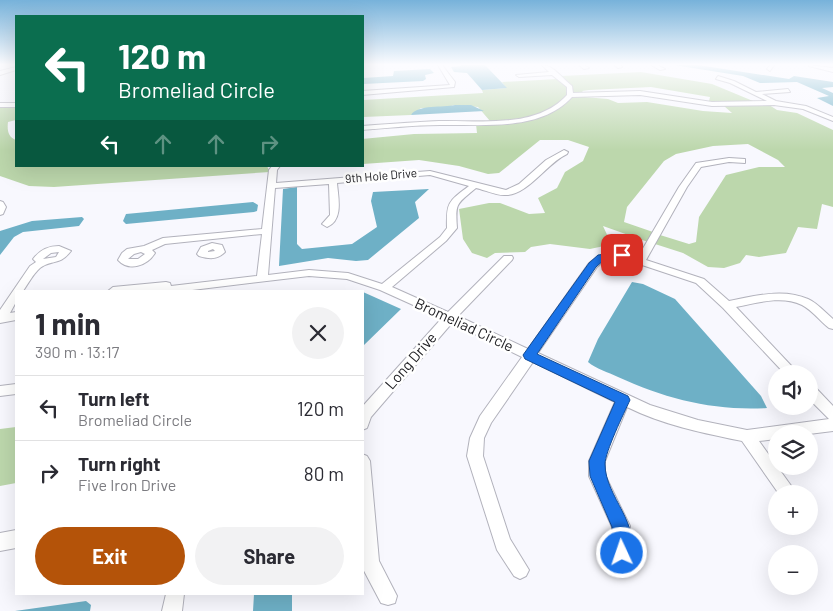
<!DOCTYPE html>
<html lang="en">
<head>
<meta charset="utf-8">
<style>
	body { margin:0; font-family:Barlow,sans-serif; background:#f2f2f3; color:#2b2b33; height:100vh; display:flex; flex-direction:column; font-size:19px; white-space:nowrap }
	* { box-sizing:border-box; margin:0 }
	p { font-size:16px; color:#7c7c81 }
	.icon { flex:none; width:28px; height:28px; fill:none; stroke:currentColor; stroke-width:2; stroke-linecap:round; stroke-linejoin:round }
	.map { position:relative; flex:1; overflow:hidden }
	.details { position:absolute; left:15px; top:290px; width:349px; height:305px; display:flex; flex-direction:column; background:#fff; border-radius:0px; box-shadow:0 5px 20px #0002 }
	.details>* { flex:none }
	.top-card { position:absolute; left:15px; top:15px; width:349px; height:152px; border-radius:0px; box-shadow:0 5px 20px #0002; background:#0b6e4f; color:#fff; overflow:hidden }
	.controls { position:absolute; left:768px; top:365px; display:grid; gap:10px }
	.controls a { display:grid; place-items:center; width:50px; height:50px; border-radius:50%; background:#fff; box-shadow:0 5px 20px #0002; font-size:25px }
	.pin { position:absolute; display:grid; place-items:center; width:42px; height:42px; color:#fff; margin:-21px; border-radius:10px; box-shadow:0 2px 8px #0006 }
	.me { position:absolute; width:55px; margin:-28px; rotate:357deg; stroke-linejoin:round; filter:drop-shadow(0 0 4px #0008) }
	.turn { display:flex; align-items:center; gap:18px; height:105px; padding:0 20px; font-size:22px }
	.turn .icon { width:65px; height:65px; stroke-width:2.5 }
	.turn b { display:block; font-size:35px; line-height:42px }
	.lanes { display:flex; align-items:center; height:48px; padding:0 20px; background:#0003; justify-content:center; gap:25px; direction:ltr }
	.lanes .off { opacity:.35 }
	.round { display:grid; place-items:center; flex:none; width:52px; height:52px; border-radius:26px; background:#f2f2f3 }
	.headline { display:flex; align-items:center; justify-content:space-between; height:85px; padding:0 20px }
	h1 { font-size:30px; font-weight:700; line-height:38px }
	.button { display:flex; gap:10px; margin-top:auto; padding:10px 20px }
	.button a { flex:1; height:58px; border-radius:30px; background:#b45309; color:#fff; font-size:20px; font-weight:700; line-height:58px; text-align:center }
	.button a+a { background:#f2f2f3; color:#2b2b33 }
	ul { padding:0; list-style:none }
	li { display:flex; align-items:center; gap:15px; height:65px; padding:0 20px; border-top:1px solid #e1e1e2 }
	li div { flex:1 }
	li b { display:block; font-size:19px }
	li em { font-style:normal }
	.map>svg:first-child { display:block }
</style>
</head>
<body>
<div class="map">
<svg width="833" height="611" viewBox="0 0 833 611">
	<rect width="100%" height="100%" fill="#f8f8fe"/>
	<path fill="#bcd7ac" d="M641 72 712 84 753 101 763 102 722 104 709 101 710 97 651 87 589 90 582 91 587 96 573 95 561 76Z
		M557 79 568 87C569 116 511 120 490 121L478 107 455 105 443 108H421L411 115 363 117V100L483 93 482 90 506 88 502 82Z
		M572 96 608 99 618 103 647 102 703 111 732 113 724 106 766 103 777 110 797 113 833 130V207L822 204 817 229 798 227 786 253 759 257 746 255 740 263 724 268 708 267 683 253 655 244 660 235 689 244 696 242 699 217 726 175 759 167H785L778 160 748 144 713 146 676 154 664 161 627 207 624 222 653 232 648 242 603 226 610 241 604 246 590 249 550 244 531 247 525 252 495 253 487 258 472 253 463 239 459 209 489 203H500L529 214 545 213 538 198 557 188 565 172 583 161 589 147 568 140H540L499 173 488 174 459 166 419 160 363 164 362 139 414 134 477 133 476 124C503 122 557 121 572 96Z
		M0 106H16V120L8 122C7 130 8 137 16 140V166H267L270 172 54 187 29 186 0 176Z
		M16 427V483L0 486V429Z"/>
	<path fill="#6eb0c6" d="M461 65H485L507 88 482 90 467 73 454 72 451 67 461 66Z
		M674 65H698L789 79 794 76 833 82V87L822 88 833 93V106L817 98 829 96 797 82 760 83 743 76Z
		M430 69 434 73 425 75 426 79 423 81 363 84V78L393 76 394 71Z
		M455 105H471L484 111 411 115C418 104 443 108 455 105Z
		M297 187V244L302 249 352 244 377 227 371 201 373 192 429 189 415 202 419 218 368 260 356 261 328 258 279 266 283 189Z
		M253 202 258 205 257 211 254 212 126 224 123 221 126 214Z
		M82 217 84 219 79 226 23 232 14 237 0 255V231L32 221Z
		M632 282 643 284 675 299 761 396 767 408C714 411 666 399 618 377 608 372 596 369 588 362L598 339Z
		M363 292 401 309 363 346 362 292Z
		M254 594H292V611H253Z
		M86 601 91 605 90 611H15Z"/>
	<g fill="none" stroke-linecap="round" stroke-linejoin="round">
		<g stroke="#b2b2bc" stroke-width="2">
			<path id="minor" d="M438 65H442L455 82 454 87 362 95V91L450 85Z
				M542 65C553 65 563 79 572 86L573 93 640 91 712 102 767 101 730 83 716 79 718 76 734 81 756 92 788 89 790 92 762 94 776 101 806 106 833 117V121L803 109 774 105 712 106 640 95 572 97C540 132 483 124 440 125 414 125 388 128 362 130V126C388 124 414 122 439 121 482 120 536 129 567 95V87L552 75 519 77 516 75 549 72Z
				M579 65H584L589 68 584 69Z
				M615 65H620L622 67 618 68Z
				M651 65H657L665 69 660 70Z
				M770 65H774L770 71 767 69Z
				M809 65 833 68V72L809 66Z
				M16 67V70L0 75V71Z
				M0 103H16V107H0Z
				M564 150 568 152 567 154C547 163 528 195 506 195 497 196 485 190 476 188 457 204 455 202 457 228L446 241 392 287 448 312 504 256H512L513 258 512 260 458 316 528 349 589 263C604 251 621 251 638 257L679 187 696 163 729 158 745 159V163L729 162 701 167 687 187 646 260 704 279 729 301C755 296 783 288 808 299 817 303 825 312 833 319V329L829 328C820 321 812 310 802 305 782 295 756 303 736 307L799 374H785L723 308 696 283 621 258 604 261 597 267 538 353 650 405 698 420 747 430 829 419 809 399V385L814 386 833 406V431L809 434H776V439L759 441 797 494H779L742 441C703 433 663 425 627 407L605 461V475L630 526 631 553 628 559 622 562 616 559 613 553 612 527 589 476V461L615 402 533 362 491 423 484 438 483 456 510 539 529 570 526 576 520 579 514 576 497 550 467 456 470 438 480 416 522 357 452 323 371 417 367 428 362 430V407L442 318 380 290 347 279 309 276 184 291H108L113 287 166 282 170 283 171 286 257 276 262 234 165 244 152 250 155 253C147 266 129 272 118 260L122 253 127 249 144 246 163 238 262 229 269 170 272 166H280L277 170 276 183 430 171 506 190 519 184 546 160ZM430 175 469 186C449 201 446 202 447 228L440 237 382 284 348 273 309 270 268 275 275 188 329 184 330 215 322 224 327 227C344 220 338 197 337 183ZM141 252 145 254 138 259H128L134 254Z
				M0 201 3 202 6 207 3 214 0 215Z
				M212 243 222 245 225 252C217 260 209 259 199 256L197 254 201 247ZM213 249 215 251 208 252V251Z
				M59 246 71 251C59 266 53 259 40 268 33 274 28 284 23 291H16V302L10 313 16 312V320L0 323V310L30 266 36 262 33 259C40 250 48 246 59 246ZM59 252 56 257 43 259 51 253Z
				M16 384V394L0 396V386Z
				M362 454 367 456 370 461 379 561 397 596 395 603 388 605 381 603 362 567Z
				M16 530V548L0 551V533Z
				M166 594H184L182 611H162Z"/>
		</g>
		<use href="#minor" fill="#fff" fill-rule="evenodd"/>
	</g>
	<linearGradient id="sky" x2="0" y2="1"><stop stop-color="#77b2da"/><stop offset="0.43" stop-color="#fcfcff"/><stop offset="1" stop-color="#fcfcff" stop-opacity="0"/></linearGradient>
	<rect width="833" height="150" fill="url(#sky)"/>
	<path fill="#1a73e8" stroke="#114b97" d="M622 252H625V257L604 260 596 267 537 354 628 396 630 400C624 413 605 452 605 464 605 497 643 525 629 559L622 562 616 559 613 553 612 527 590 476 589 461 615 402 525 359 523 355 589 263 598 255Z"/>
	<g text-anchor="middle" stroke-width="5" stroke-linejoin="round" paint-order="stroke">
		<g font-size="12" fill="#202024" stroke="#fff">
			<text transform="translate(381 176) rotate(-5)" y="4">9th Hole Drive</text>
		</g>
		<g font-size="15" fill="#202024" stroke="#fff">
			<text transform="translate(464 325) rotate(25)" y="5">Bromeliad Circle</text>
			<text transform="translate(411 361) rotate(-49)" y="5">Long Drive</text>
		</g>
	</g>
</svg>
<div class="controls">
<a><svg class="icon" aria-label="sound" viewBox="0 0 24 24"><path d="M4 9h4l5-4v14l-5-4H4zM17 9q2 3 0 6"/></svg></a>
<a><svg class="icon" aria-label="layers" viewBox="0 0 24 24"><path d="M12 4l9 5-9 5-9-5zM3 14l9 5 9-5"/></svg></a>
<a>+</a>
<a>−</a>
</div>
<div class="pin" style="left:622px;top:255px;background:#d93025"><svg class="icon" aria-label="arrive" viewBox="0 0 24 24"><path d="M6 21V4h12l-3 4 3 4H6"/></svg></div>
<svg class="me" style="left:622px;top:553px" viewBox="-20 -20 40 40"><circle r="17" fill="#1a73e8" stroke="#fff" stroke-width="3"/><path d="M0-11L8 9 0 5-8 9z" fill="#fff"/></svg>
<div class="top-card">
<div class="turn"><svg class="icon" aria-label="left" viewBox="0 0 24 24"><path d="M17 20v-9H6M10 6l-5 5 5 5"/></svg><div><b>120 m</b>Bromeliad Circle</div></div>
<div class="lanes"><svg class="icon" aria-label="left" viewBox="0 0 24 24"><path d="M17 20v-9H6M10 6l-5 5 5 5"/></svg><svg class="icon off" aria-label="ahead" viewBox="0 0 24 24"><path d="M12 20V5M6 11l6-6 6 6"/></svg><svg class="icon off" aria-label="ahead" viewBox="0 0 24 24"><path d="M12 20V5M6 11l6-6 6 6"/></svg><svg class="icon off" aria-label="right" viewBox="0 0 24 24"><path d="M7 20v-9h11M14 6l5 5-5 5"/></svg></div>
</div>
<section class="details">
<div class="headline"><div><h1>1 min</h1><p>390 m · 13:17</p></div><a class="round"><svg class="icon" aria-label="close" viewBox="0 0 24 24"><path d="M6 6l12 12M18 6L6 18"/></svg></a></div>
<ul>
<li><svg class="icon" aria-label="left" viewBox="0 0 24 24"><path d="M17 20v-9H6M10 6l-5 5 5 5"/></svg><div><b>Turn left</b><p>Bromeliad Circle</p></div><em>120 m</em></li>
<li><svg class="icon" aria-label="right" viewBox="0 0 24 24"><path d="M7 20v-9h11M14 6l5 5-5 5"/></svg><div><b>Turn right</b><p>Five Iron Drive</p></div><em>80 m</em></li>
</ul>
<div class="button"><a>Exit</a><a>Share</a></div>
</section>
</div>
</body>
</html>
